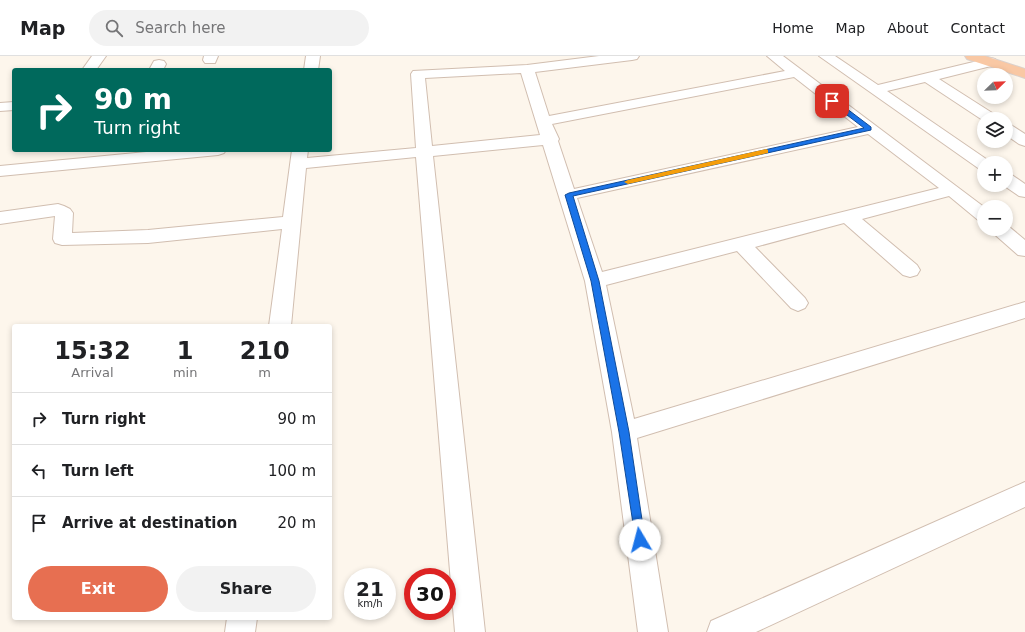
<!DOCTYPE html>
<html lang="en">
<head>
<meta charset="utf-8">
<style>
	body { margin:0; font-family:"DejaVu Sans",sans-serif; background:#f2f2f2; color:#202124; height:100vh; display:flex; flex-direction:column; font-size:15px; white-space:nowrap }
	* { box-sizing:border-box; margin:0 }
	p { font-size:13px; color:#757577 }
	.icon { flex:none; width:22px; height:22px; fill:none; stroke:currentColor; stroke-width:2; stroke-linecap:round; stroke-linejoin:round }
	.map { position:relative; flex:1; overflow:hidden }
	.details { position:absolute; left:12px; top:268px; width:320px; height:296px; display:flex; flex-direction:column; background:#fff; border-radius:4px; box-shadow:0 2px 6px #0003 }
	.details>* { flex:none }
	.banner { position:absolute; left:12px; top:12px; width:320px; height:84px; border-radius:4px; box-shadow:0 2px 6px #0003; background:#00695c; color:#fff; overflow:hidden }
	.needle { width:26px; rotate:67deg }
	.buttons { position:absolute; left:977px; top:12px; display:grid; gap:8px }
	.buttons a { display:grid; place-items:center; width:36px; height:36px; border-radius:50%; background:#fff; box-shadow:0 2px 6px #0003; font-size:20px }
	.speed { position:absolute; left:344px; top:512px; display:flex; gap:8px; font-size:20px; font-weight:700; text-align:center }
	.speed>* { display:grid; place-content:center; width:52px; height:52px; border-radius:50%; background:#fff; box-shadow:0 2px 6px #0003; line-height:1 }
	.speed small { font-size:10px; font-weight:400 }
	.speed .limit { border:6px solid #d22; background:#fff; color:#111 }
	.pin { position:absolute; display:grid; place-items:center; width:34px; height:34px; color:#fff; margin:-17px; border-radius:8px; box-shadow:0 2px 6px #0006 }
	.me { position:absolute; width:44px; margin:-22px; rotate:352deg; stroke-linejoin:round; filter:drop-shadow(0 0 3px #0008) }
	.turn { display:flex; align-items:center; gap:14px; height:84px; padding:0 16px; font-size:18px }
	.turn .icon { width:52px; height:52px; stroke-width:2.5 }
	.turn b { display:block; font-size:28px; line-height:34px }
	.eta { display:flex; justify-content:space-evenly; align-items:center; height:68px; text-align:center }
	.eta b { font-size:24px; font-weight:700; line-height:28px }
	.primary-button { display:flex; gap:8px; margin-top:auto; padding:8px 16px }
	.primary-button a { flex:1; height:46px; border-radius:24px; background:#e76f51; color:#fff; font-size:16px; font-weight:700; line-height:46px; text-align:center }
	.primary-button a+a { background:#f2f2f2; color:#202124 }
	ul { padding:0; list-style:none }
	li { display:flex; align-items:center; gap:12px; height:52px; padding:0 16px; border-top:1px solid #e0e0e0 }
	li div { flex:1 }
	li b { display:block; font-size:15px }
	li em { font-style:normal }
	header { display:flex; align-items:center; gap:24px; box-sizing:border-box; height:56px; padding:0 20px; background:#fff; border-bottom:1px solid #e0e0e0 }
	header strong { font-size:19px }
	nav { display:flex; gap:22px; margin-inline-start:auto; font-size:14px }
	.search { width:280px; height:36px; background:#f2f2f2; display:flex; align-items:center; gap:10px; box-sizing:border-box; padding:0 14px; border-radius:22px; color:#757577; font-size:15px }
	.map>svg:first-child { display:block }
</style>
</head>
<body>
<header>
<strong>Map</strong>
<div class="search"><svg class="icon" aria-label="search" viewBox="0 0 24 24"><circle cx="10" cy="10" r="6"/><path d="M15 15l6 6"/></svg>Search here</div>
<nav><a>Home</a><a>Map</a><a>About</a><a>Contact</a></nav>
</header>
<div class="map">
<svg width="1025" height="576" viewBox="0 0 1025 576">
	<rect width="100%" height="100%" fill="#fdf6ec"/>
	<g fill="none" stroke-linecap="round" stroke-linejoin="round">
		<g stroke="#d1beb0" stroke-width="2">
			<path id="minor" d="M92 0H106L96 14H82Z
				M204 0H218L215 7H205L203 4Z
				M306 0H320L318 14H304Z
				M599 0H639L637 3 632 4 535 16 549 60 785 15 767 0H783L984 151V166L978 164 949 140 862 163 917 209 920 214 917 219 910 221 903 219 844 167 755 191 805 242 808 247 805 252 798 255 791 252 737 195 606 229 634 363 1025 246V262L637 382 668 576H638L612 376 585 225 543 89 433 100 485 576H455L416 101 306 112 291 270H269L282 173 148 187 62 189 55 187 53 183 55 160 0 168V156L58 148 64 150 70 153 73 157 72 177 148 174 283 161 292 94H308L307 102 416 92 411 18 413 15 527 9ZM521 17 540 79 432 90 425 22ZM794 21 858 71 574 133 558 85 559 83 552 68ZM868 78 939 132 602 216 577 142Z
				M819 0H835L878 29 990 2 995 3 997 6 995 9 939 23 997 60 1000 63H984V65L925 26 887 35 992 107H984V113L978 112Z
				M159 4 164 5 166 8 163 14H149L154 5Z
				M14 46V54L0 55V47Z
				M1006 67 1011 69 1025 78V90L1019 88 1006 79Z
				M167 94H226L224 97 218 99 0 120V110Z
				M1006 118 1012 119 1025 128V141L1019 140 1003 129H1006Z
				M1007 169 1025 184V200L1018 199 993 177 991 173H1006Z
				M1025 426V451L756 576H707L711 565Z
				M227 562H257L255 576H225Z"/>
		</g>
		<g stroke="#dad1cd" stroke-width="2">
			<path id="trunk" d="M965 0H985L1025 13V22L967 3Z"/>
		</g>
		<use href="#minor" fill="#fff" fill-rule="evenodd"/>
		<use href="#trunk" fill="#f9c8a4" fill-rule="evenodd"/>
	</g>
	<path fill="#1a73e8" stroke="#114b97" d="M830 43H834L871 71V74L573 140 599 225 629 376 645 484 644 487 640 489 636 487 619 376 591 225 565 139 569 137 864 72 830 46Z"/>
	<path fill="#f59e0b" d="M766 93 768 94V97L628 128 624 126 628 124Z"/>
</svg>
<div class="buttons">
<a><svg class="needle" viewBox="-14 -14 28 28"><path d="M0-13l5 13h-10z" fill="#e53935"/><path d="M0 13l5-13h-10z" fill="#757577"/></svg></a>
<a><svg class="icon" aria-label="layers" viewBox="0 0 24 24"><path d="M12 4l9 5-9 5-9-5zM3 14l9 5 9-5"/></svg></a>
<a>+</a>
<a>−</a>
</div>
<div class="speed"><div>21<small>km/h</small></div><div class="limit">30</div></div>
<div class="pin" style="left:832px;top:45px;background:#d93025"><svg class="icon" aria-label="arrive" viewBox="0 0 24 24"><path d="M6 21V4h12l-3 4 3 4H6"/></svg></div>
<svg class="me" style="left:640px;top:484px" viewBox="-20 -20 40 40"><circle r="19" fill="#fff"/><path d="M0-13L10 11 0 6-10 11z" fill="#1a73e8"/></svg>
<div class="banner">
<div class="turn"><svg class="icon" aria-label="right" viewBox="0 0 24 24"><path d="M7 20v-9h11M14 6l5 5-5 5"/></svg><div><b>90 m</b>Turn right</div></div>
</div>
<section class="details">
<div class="eta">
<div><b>15:32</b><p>Arrival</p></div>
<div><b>1</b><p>min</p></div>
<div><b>210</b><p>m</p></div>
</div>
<ul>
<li><svg class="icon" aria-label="right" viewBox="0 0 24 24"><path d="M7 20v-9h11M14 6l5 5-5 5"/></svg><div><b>Turn right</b></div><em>90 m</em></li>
<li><svg class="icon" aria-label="left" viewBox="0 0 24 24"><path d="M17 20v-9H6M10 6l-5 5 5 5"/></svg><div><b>Turn left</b></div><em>100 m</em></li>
<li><svg class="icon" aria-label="arrive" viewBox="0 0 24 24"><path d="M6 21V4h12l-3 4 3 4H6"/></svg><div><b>Arrive at destination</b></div><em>20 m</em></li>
</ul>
<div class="primary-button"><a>Exit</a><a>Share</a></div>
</section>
</div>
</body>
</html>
